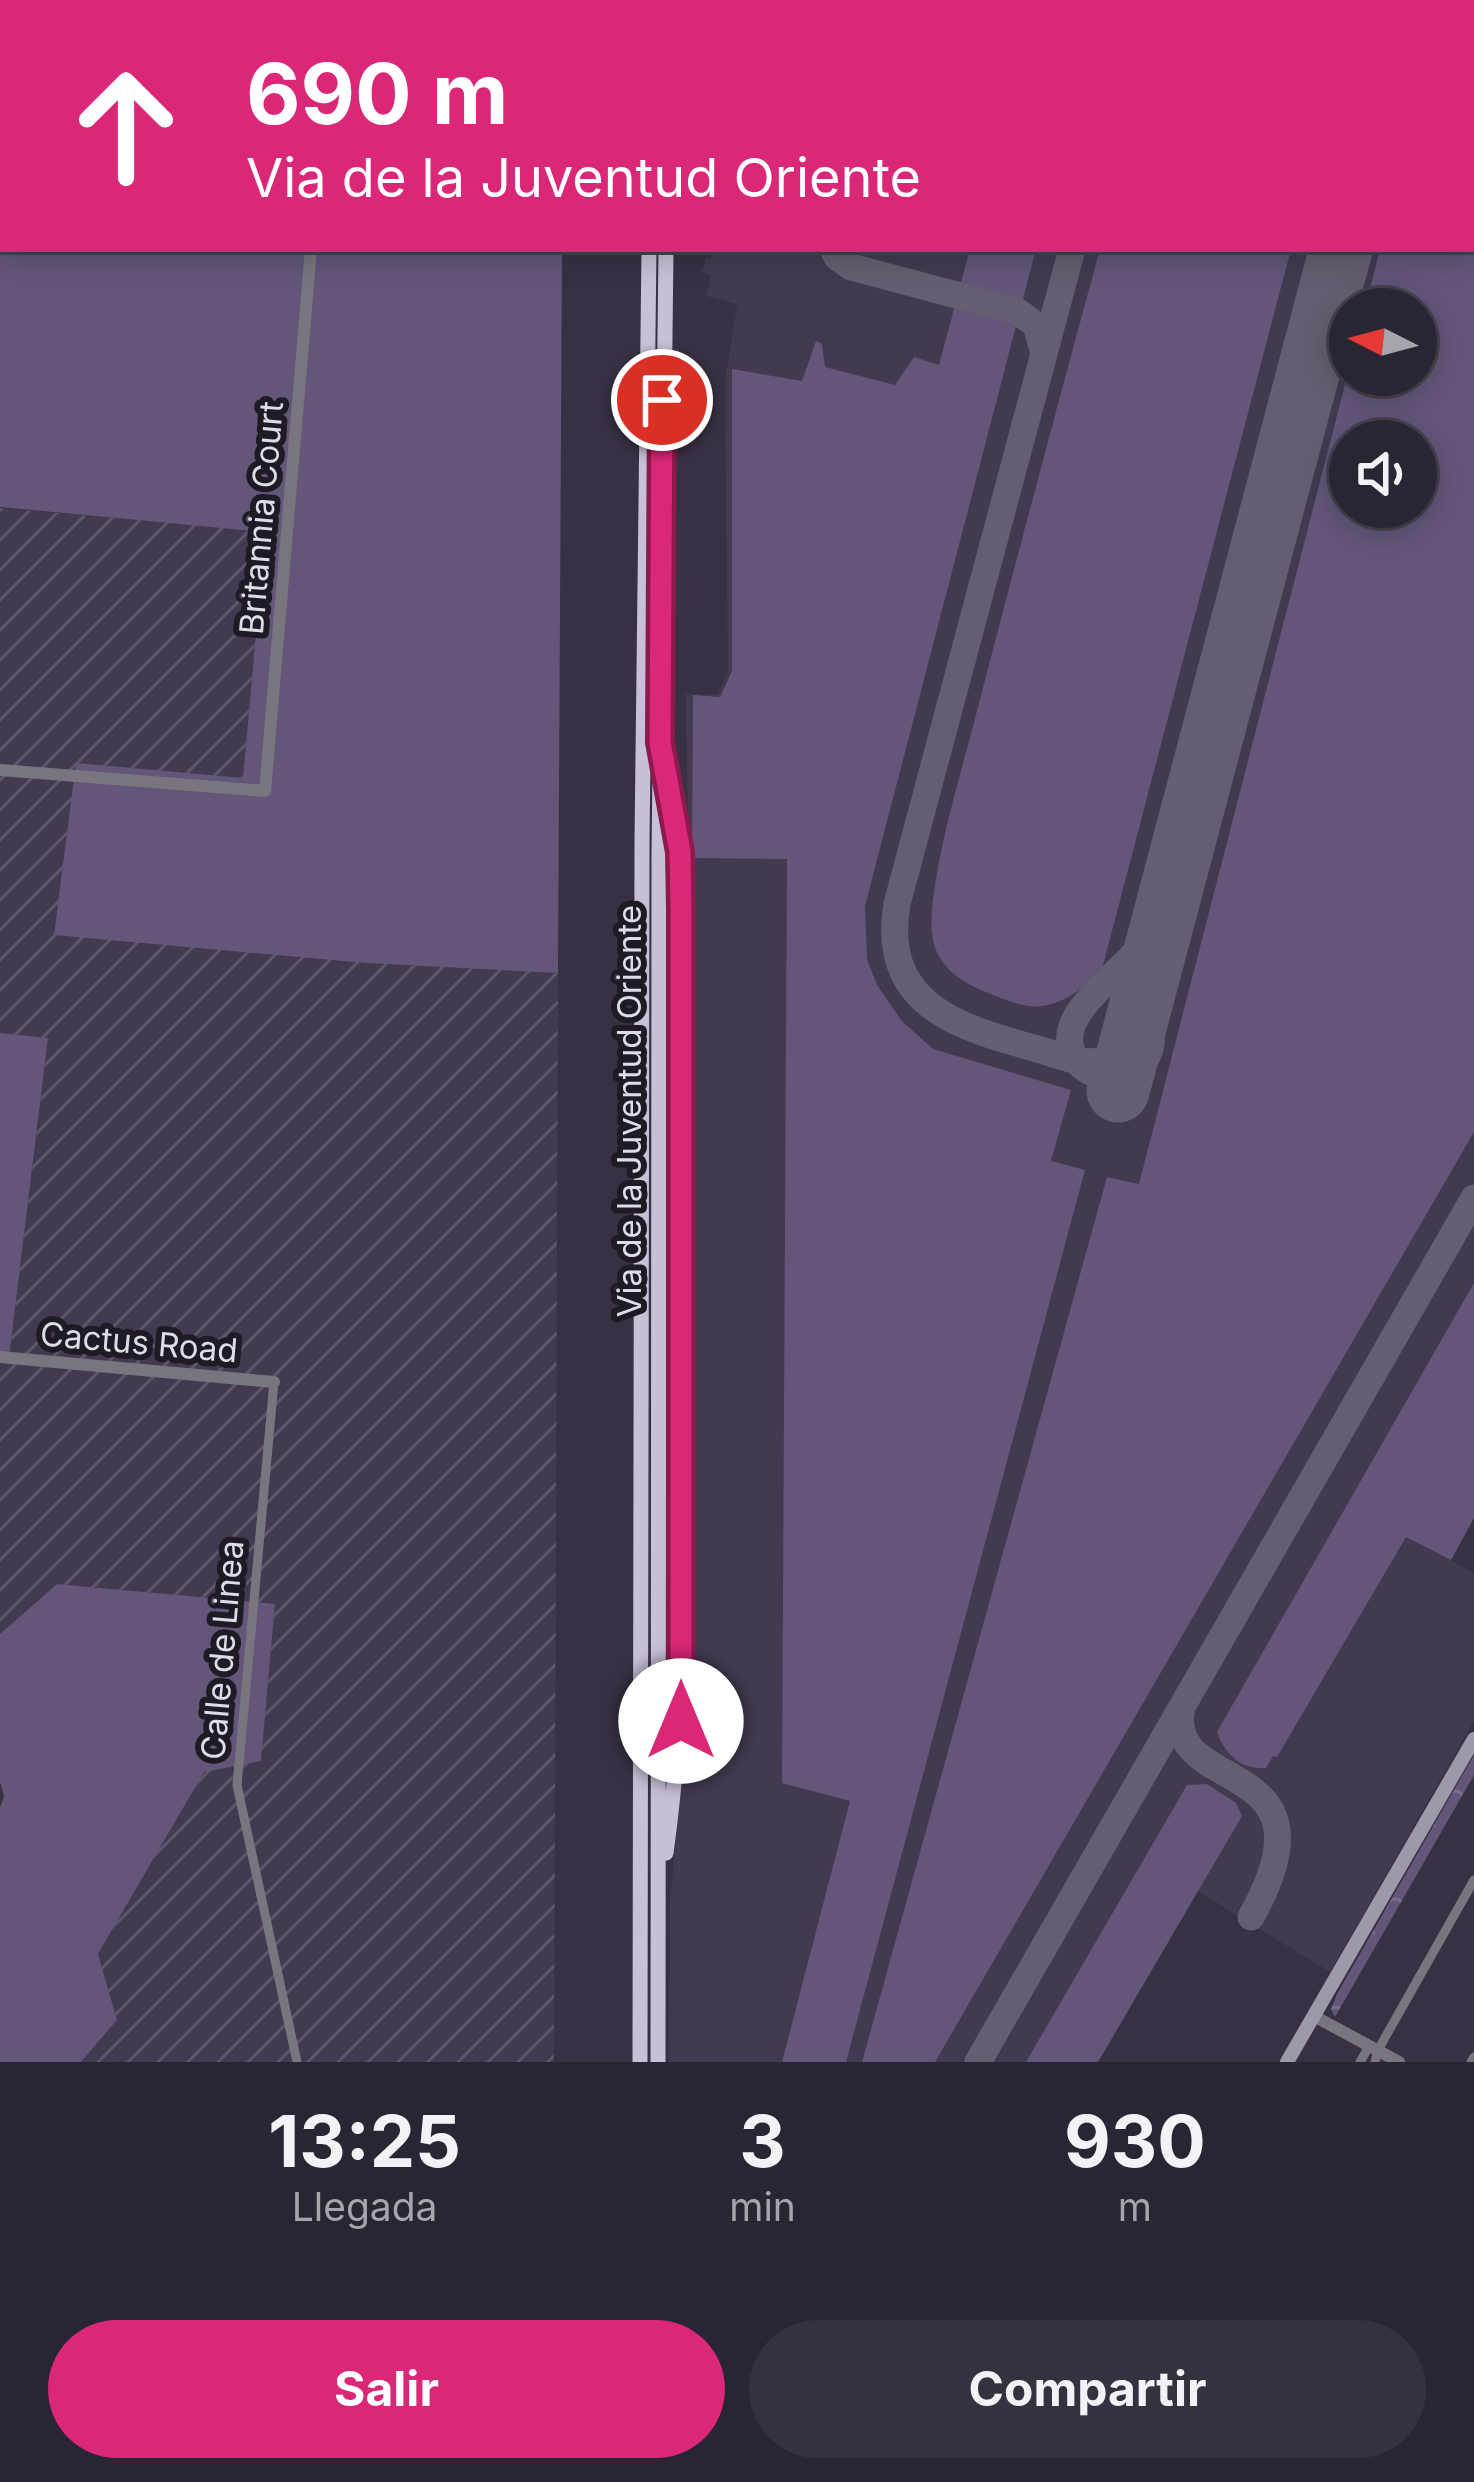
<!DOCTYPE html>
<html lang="es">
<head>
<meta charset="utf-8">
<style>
	body { margin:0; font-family:Inter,sans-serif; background:#36313f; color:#f1f3f6; height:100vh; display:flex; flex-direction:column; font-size:45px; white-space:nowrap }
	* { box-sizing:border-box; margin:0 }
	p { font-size:39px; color:#a5a5ac }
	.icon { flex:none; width:66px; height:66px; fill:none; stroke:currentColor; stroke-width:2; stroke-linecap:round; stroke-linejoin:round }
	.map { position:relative; height:2062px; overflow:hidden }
	.panel { display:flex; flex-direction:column; background:#2a2533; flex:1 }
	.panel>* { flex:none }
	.top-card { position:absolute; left:0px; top:0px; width:1476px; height:252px; box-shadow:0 6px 30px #0003,0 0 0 3px #46424e; background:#db2777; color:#fff; overflow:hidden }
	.needle { width:78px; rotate:276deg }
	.tools { position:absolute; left:1329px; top:288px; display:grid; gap:24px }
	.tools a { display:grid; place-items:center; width:108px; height:108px; border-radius:50%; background:#2a2533; box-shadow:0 6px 30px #0003,0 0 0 3px #46424e; font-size:60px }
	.pin { position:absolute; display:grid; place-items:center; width:102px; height:102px; color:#fff; margin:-51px; border:6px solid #fff; border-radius:50%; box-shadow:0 3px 12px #0007 }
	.me { position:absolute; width:132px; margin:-66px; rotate:0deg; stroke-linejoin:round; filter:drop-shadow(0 0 9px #0008) }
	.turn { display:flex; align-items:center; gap:42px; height:252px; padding:0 48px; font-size:54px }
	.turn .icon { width:156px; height:156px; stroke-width:2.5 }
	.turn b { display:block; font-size:84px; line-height:102px }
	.eta { display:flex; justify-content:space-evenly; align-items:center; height:204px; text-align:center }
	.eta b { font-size:72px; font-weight:700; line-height:84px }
	.cta { display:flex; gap:24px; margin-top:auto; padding:24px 48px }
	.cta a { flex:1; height:138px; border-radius:72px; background:#db2777; color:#fff; font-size:48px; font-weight:700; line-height:138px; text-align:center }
	.cta a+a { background:#36313f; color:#f1f3f6 }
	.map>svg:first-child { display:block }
</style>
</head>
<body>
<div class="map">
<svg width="1474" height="2062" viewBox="0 0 1474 2062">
	<defs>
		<pattern id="industrial-furrows" width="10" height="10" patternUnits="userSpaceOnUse" patternTransform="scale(3)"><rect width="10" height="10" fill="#433a52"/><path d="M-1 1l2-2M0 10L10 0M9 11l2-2" fill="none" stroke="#5e566b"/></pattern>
		<pattern id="park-crowns" width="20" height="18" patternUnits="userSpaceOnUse" patternTransform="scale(3)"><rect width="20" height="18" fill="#635679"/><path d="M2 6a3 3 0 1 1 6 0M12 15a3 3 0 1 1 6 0" fill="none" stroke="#796e8c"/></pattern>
	</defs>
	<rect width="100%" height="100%" fill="#383144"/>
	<path fill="#433a52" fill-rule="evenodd" d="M745 0H1474V1518L1451 1560 1474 1574V1721L1330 1972 1198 1891 1098 2062H669L670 1899 682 1783 691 1051 686 694 718 695 728 671 725 382 737 304 706 296 711 275 702 272 706 257 711 258 712 252 697 249H1473V3H745ZM1350 309H1416V375H1350ZM1350 441H1416V507H1350Z"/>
	<path fill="url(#industrial-furrows)" d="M0 508 265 531 243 778 366 963 558 973 554 2062H81L117 2020 98 1954 204 1771 261 1760 275 1605 57 1584 0 1634V1359H9L48 1039 0 1033Z"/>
	<path fill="#635679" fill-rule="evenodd" d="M0 0H106L3 3V249H562L558 973 366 963 54 935 76 763 243 778 265 532 0 507Z
		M1446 0H1474V1132L935 2062H862L1107 1177 1139 1184 1350 365V375H1416V309H1365L1380 249H1473V3H1445ZM1350 441H1416V507H1350Z
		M970 249H1036L865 906 867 959 877 985 902 1021 933 1049 1071 1090 1051 1161 1085 1170 846 2062H782L850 1801 782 1783 787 859 692 858 693 695 720 697 732 671V369L802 381 816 341 822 344 825 367 895 385 914 357 939 365Z
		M1100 249H1291L1102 969C1079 993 1051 1015 1015 1003 982 991 941 979 933 940 924 898 959 779 971 734 1013 572 1056 410 1100 249Z
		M0 1033 48 1038 9 1358H0Z
		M1474 1283V1518L1451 1560 1406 1537 1277 1757 1273 1756 1266 1768C1240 1770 1225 1754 1217 1732Z
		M57 1584 275 1604 261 1761 204 1772 98 1954 117 2020 81 2062H0V1808L4 1796 0 1782V1634Z
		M1207 1784 1236 1803 1242 1816 1098 2062H1026L1187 1785Z"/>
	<path fill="url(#park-crowns)" d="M1474 1755V1775L1335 2017 1331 2009 1337 1994Z"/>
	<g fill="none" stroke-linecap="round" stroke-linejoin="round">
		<path stroke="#655e70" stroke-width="27" d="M1062 3V0
			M1136 3 1137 0
			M1268 3 1271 0
			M1391 3V0
			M833 249 837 257 851 267 1017 311 1036 325 1044 353
			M1072 249 897 904C880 1004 957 1027 1034 1048 1053 1053 1078 1065 1098 1061 1115 1057 1124 1045 1133 1032
			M1146 986C1142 1011 1156 1029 1150 1049 1134 1099 1055 1076 1072 1026 1084 991 1145 956 1165 913
			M1182 1707C1162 1798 1344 1751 1251 1917
			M978 2062 1474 1198"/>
		<path stroke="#655e70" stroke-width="63" d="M1406 3 1407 0
			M1118 1091 1341 249"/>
		<path stroke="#79757f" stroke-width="9" d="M332 3V0
			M274 1382 237 1785 297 2062
			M1360 2062 1370 2045
			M1375 2062 1378 2050 1474 1880
			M1471 2062 1474 2057"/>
		<path stroke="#79757f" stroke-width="12" d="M0 198H3
			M0 770 265 791 311 249
			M0 1357 274 1382
			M1314 2016 1399 2062"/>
		<path stroke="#9e99a8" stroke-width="14" d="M1287 2062 1474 1739"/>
		<path stroke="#c8c0d6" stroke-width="15" d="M652 3V0
			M673 3V0
			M666 1853C693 1659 681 1460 681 1264 682 1104 695 933 666 776
			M640 2062 642 840 649 249
			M658 2062 659 855 666 249"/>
	</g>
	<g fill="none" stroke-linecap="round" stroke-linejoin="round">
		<g stroke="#8e194d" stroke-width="30">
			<path id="route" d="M662 400 660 742 680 852 681 909V1721"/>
		</g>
		<use href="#route" stroke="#db2777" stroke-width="21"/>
	</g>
	<g text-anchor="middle" stroke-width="12" stroke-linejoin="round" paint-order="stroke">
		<g font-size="33" fill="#dfdbe7" stroke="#1e1b24">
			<text transform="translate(261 518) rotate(-85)" y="12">Britannia Court</text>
			<text transform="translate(629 1111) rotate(-90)" y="12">Via de la Juventud Oriente</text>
			<text transform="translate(139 1342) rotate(5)" y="12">Cactus Road</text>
			<text transform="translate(222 1650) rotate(-85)" y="12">Calle de Linea</text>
		</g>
	</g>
</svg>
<div class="tools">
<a><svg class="needle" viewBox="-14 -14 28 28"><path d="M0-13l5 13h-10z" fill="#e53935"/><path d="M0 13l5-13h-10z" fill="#a5a5ac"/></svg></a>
<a><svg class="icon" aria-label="sound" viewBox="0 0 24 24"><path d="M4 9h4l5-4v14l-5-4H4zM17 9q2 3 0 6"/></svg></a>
</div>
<div class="pin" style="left:662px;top:400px;background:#d93025"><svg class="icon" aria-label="arrive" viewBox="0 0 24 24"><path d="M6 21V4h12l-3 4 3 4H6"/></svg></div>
<svg class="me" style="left:681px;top:1721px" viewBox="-20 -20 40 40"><circle r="19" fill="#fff"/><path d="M0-13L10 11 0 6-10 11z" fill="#db2777"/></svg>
<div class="top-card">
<div class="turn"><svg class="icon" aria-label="ahead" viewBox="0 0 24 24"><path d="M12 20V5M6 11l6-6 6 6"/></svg><div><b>690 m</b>Via de la Juventud Oriente</div></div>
</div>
</div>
<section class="panel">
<div class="eta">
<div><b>13:25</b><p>Llegada</p></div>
<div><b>3</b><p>min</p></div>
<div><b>930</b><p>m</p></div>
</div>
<div class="cta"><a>Salir</a><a>Compartir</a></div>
</section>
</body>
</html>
